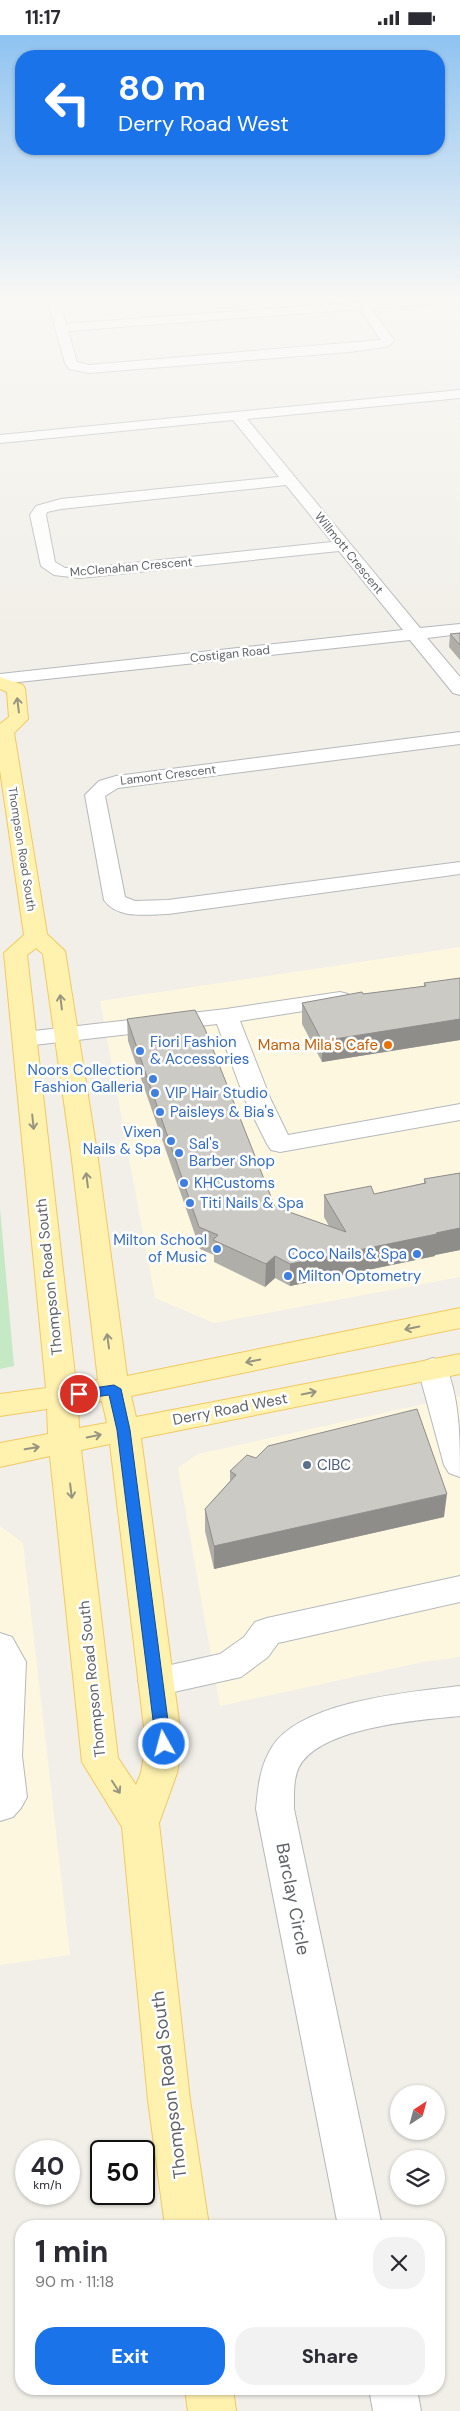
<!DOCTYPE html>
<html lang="en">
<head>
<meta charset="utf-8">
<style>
	body { margin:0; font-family:"DM Sans",sans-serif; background:#f2f2f3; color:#2b2b33; height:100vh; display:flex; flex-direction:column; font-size:19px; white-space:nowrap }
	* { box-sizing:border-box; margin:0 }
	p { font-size:16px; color:#7c7c81 }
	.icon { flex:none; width:28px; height:28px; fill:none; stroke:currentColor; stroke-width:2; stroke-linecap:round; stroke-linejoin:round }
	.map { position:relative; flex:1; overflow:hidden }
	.panel { position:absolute; left:15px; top:2185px; width:430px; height:175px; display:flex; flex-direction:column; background:#fff; border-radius:20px; box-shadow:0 1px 4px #0004 }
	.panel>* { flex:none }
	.top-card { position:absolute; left:15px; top:15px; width:430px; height:105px; border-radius:20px; box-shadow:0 1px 4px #0004; background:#1a73e8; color:#fff; overflow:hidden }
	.needle { width:32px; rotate:36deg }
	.buttons { position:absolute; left:390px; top:2050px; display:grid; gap:10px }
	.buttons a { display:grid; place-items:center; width:55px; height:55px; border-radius:50%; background:#fff; box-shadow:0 1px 4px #0004; font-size:25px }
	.speed { position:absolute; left:15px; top:2105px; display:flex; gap:10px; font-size:25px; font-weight:700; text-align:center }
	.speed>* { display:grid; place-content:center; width:65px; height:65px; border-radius:50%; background:#fff; box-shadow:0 1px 4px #0004; line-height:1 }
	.speed small { font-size:12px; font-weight:400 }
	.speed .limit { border:2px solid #111; border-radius:8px; background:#fff; color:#111 }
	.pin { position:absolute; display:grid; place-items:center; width:42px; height:42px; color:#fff; margin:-21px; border:2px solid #fff; border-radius:50%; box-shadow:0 1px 5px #0007 }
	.me { position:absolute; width:55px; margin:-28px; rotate:353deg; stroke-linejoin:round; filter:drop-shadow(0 0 4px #0008) }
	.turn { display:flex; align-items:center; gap:18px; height:105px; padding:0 20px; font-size:22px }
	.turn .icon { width:65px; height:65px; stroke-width:2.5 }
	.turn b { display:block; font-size:35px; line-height:42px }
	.round { display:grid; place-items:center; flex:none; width:52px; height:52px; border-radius:20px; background:#f2f2f3 }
	.summary { display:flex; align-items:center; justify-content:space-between; height:85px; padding:0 20px }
	h1 { font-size:30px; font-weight:800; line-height:38px }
	.button { display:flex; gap:10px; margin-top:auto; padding:10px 20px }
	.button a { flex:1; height:58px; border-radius:20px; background:#1a73e8; color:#fff; font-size:20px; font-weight:800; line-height:58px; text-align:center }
	.button a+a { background:#f2f2f3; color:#2b2b33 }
	.status { display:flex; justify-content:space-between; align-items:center; height:35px; padding:0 25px; background:#fff; direction:ltr }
	.status svg { height:14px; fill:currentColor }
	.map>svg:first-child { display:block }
</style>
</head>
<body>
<div class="status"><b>11:17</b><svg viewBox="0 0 49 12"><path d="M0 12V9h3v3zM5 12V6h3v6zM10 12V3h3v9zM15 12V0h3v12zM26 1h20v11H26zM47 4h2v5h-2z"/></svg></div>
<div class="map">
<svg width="460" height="2376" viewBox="0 0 460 2376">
	<rect width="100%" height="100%" fill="#f1efe8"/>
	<path fill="#fef7e0" d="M460 912V1242L214 1288 155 1263 100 966Z
		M460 1361V1622L423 1627 220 1671 178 1433 198 1419Z
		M0 1491 23 1508 70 1920 0 1930Z"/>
	<path fill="#c5e8c5" d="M0 1173 14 1331 0 1334Z"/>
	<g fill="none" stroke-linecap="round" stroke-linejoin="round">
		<g stroke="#b5b8bc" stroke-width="2">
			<path id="minor" d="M47 264H59L66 289 400 264H449L443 268 371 273 394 305 389 311 385 312 349 317 89 338 69 334 65 328ZM360 274 381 305 89 330 77 327 68 296Z
				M460 355V363L247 384 420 593 460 589V599L427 603 460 642V660L453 658 410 605 0 649V639L403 595 339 516 80 543 54 540 41 531 30 480 36 471 61 464 279 442 233 385 0 408V400ZM286 450 332 507 85 533H65L55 527 46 480 47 477 61 474Z
				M460 697V709L118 753 105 761 125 862 135 866 168 865 460 827V839L168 879C148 879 118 885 104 865L85 760 99 746 116 741Z
				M340 957 348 959 352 964 348 969 240 986 271 1065 288 1100 460 1069V1085L280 1117 271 1115 267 1109 245 1065 217 989 25 1011 16 1009 13 1004 16 999 25 997 226 974Z
				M433 1323 444 1327C460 1361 460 1403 460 1442L449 1438 444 1430 418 1334 422 1327Z
				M460 1541V1567L278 1608 268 1622 241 1642 156 1661 144 1656 138 1646 144 1636 220 1619 244 1602 255 1587 267 1583Z
				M0 1598 12 1602 26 1627 22 1721 27 1762 21 1773 13 1782 0 1786Z
				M460 1651V1681C419 1685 320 1692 299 1732 293 1744 294 1761 294 1774L382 2191H338L256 1774C258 1752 260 1731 272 1712 301 1666 410 1657 460 1651Z
				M369 2354H417L421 2376H373Z"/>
		</g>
		<g stroke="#f2c960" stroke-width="2">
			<path id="major" d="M0 642 23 650 25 654 28 684 14 698 47 899 65 916 97 1117 127 1341 460 1273V1293L131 1361 136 1382 460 1319V1339L141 1403 182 1709 177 1738 159 1788 190 2065 209 2191H165L148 2065 122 1792 82 1727 50 1421 0 1432V1408L48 1399 47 1374 0 1381V1359L46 1353 4 918 24 900 0 735V689L9 682 7 657 0 654ZM36 913 43 919 71 1117 98 1345 76 1349 27 920ZM102 1366 107 1388 79 1393 78 1370ZM110 1409 146 1709 141 1738 136 1750 118 1723 81 1415Z
				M185 2354H233L236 2376H188Z"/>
		</g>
		<use href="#minor" fill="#fff" fill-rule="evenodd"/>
		<use href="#major" fill="#fff2af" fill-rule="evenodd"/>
	</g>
	<path fill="#afaea9" d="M460 598V625L449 612 450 599Z
		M460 943V1005L322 1027 302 989V968L424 951V948Z
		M127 984 275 1172 329 1191 324 1182V1160L374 1159 424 1148V1144L460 1138V1215L435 1220V1221L290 1251 275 1243 265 1252 214 1227V1220L200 1214 128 1006Z
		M230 1436 444 1482 214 1534 205 1496V1474L230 1446Z"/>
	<path fill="#8f8d8a" d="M460 984V1005L322 1027V1006Z
		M460 1193V1215L435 1220V1221L290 1251V1229L436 1198Z
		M275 1221V1243L265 1252 266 1229Z
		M447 1459 444 1482 214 1534V1511Z"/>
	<path fill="#cccac5" stroke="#8f8d8a" d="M460 598V610L450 599Z
		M460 943V984L322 1006 302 968 362 957 363 959 426 951 424 948Z
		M195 975 205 994 275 1172 346 1197 324 1160 371 1151 374 1159 426 1148 424 1144 460 1138V1193L436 1198 437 1199 290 1229 275 1221 266 1229 213 1205 218 1200 199 1192 127 984Z
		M417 1374 447 1459 214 1511 205 1474 236 1440 230 1436 247 1420 256 1423 268 1411Z"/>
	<defs><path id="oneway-shaft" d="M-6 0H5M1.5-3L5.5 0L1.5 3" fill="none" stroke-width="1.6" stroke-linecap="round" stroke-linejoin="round" transform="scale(1.25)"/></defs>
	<g stroke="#979581">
		<use href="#oneway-shaft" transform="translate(18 670) rotate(-97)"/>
		<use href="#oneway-shaft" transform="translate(61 967) rotate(-97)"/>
		<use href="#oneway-shaft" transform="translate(33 1087) rotate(84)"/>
		<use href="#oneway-shaft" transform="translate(87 1145) rotate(-97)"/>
		<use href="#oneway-shaft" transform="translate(412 1293) rotate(168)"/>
		<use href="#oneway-shaft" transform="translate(108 1306) rotate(-98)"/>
		<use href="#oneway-shaft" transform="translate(253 1326) rotate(168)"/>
		<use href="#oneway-shaft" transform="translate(309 1358) rotate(-11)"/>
		<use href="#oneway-shaft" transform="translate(94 1401) rotate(-12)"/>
		<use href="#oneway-shaft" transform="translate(32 1413) rotate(-10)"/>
		<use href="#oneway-shaft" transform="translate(71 1456) rotate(83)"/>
		<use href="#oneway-shaft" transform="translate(116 1752) rotate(57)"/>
	</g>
	<linearGradient id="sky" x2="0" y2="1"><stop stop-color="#8fc3f1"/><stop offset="0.44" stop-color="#f9f8f5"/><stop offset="1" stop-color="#f9f8f5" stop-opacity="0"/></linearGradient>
	<rect width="460" height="596" fill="url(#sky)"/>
	<path fill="#1a73e8" stroke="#114b97" d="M114 1350 121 1354 130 1395 171 1709 169 1714 164 1716 158 1714 156 1709 117 1395 109 1360 79 1364 73 1359 79 1355Z"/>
	<circle fill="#e8710a" stroke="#fff" stroke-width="2" cx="388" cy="1010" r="5"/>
	<g fill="#3f7fe0" stroke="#fff" stroke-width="2">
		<circle cx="140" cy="1016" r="5"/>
		<circle cx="153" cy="1044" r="5"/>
		<circle cx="155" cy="1058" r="5"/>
		<circle cx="160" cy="1077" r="5"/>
		<circle cx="171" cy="1106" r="5"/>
		<circle cx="179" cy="1118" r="5"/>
		<circle cx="184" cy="1148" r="5"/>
		<circle cx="190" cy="1168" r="5"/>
		<circle cx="217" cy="1214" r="5"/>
		<circle cx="417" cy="1219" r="5"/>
		<circle cx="288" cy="1241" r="5"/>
	</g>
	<circle fill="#5c6f8a" stroke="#fff" stroke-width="2" cx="307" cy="1430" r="5"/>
	<g text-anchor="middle" stroke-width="5" stroke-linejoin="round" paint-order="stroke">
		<g font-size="12" fill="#5f6368" stroke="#fff">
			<text transform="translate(349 518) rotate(51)" y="4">Willmott Crescent</text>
			<text transform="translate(131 532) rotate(-5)" y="4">McClenahan Crescent</text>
			<text transform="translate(230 619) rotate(-6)" y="4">Costigan Road</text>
			<text transform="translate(168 740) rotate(-7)" y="4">Lamont Crescent</text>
			<text transform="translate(22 814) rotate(81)" y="4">Thompson Road South</text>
		</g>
		<g font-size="15" fill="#366cbe" stroke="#fff" text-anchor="start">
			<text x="150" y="1012">Fiori Fashion<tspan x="150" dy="17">&amp; Accessories</tspan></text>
			<text x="143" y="1040" text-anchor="end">Noors Collection<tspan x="143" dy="17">Fashion Galleria</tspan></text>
			<text x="165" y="1063">VIP Hair Studio</text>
			<text x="170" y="1082">Paisleys &amp; Bia's</text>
			<text x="161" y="1102" text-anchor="end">Vixen<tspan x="161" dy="17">Nails &amp; Spa</tspan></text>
			<text x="189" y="1114">Sal's<tspan x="189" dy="17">Barber Shop</tspan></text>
			<text x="194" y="1153">KHCustoms</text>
			<text x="200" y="1173">Titi Nails &amp; Spa</text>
			<text x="207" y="1210" text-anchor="end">Milton School<tspan x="207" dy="17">of Music</tspan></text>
			<text x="407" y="1224" text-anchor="end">Coco Nails &amp; Spa</text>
			<text x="298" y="1246">Milton Optometry</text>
		</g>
		<g font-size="15" fill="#c56008" stroke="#fff" text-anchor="end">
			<text x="378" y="1015">Mama Mila's Cafe</text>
		</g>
		<g font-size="15" fill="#5f6368" stroke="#fff">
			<text transform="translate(49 1242) rotate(-96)" y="5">Thompson Road South</text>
			<text transform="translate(230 1374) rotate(-11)" y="5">Derry Road West</text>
			<text transform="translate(92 1644) rotate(-96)" y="5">Thompson Road South</text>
		</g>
		<g font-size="15" fill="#4e5e75" stroke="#fff" text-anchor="start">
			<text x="317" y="1435">CIBC</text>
		</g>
		<g font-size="18" fill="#5f6368" stroke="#fff">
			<text transform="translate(293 1864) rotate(79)" y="6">Barclay Circle</text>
			<text transform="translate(169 2050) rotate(-97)" y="6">Thompson Road South</text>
		</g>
	</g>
</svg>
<div class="buttons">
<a><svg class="needle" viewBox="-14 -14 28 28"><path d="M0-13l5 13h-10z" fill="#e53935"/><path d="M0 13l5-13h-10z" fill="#7c7c81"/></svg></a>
<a><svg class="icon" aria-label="layers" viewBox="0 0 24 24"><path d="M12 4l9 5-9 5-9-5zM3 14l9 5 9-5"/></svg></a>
</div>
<div class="speed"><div>40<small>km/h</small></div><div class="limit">50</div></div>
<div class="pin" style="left:79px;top:1359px;background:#d93025"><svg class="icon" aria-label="arrive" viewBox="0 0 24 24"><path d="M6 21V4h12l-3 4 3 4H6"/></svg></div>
<svg class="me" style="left:164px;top:1709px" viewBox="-20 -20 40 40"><circle r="17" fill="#1a73e8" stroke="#fff" stroke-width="3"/><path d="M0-11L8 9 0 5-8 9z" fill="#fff"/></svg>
<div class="top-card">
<div class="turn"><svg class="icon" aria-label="left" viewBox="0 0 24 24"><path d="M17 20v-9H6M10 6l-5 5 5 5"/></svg><div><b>80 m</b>Derry Road West</div></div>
</div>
<section class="panel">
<div class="summary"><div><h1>1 min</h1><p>90 m · 11:18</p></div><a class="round"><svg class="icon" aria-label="close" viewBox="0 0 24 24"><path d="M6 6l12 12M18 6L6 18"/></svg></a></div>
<div class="button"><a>Exit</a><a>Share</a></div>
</section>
</div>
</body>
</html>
